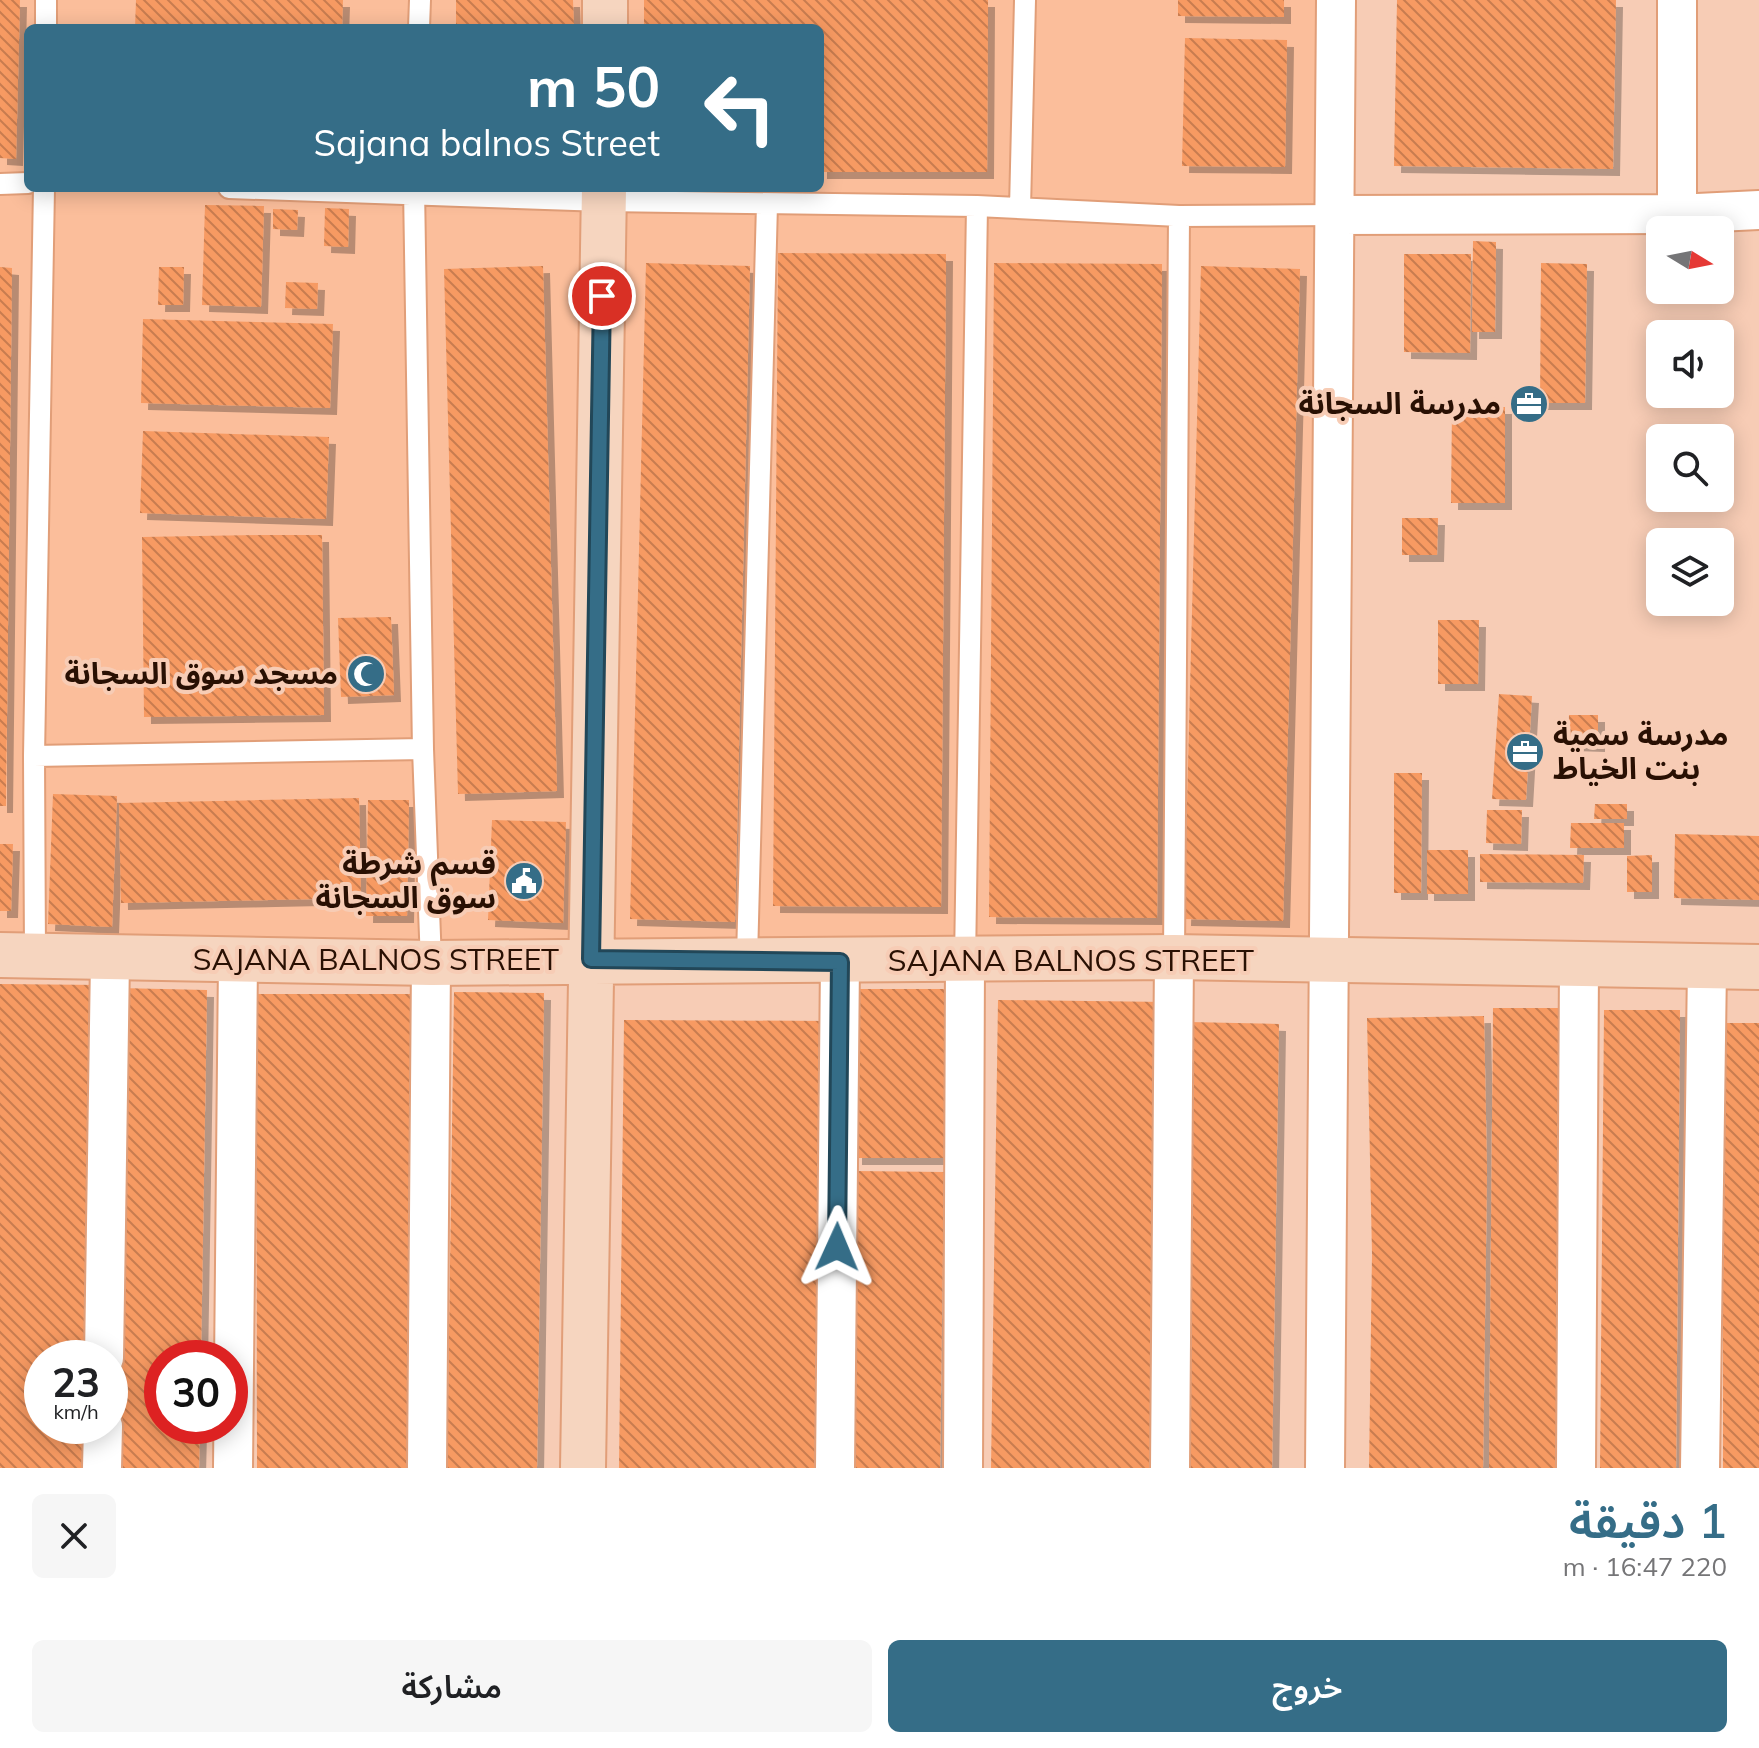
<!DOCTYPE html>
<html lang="ar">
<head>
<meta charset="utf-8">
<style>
	body { margin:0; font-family:Mulish,"Noto Sans Arabic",sans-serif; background:#f6f6f6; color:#202124; direction:rtl; height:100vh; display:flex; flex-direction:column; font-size:30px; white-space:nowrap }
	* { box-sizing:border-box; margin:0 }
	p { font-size:26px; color:#757577 }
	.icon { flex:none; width:44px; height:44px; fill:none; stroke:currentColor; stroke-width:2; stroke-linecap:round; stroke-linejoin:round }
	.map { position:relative; height:1468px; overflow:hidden; direction:ltr }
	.details { display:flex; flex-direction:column; background:#fff; flex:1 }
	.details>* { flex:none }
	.banner { position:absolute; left:24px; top:24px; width:800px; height:168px; border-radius:12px; box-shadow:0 4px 20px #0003; direction:rtl; background:#356d87; color:#fff; overflow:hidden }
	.needle { width:52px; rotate:100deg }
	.controls { position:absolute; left:1646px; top:216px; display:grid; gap:16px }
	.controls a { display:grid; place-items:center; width:88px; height:88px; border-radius:12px; background:#fff; box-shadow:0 4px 20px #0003; font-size:40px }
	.speed { position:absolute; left:24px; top:1340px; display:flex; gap:16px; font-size:40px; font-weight:700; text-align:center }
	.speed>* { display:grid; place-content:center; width:104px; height:104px; border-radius:50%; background:#fff; box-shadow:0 4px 20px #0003; line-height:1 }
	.speed small { font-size:20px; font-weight:400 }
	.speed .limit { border:12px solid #d22; background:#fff; color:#111 }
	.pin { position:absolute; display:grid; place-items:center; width:68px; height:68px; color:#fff; margin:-34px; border:4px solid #fff; border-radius:50%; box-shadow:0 2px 8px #0007 }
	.me { position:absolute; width:88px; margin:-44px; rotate:1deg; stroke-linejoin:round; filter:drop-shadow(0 0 6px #0008) }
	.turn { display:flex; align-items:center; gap:28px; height:168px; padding:0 32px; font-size:36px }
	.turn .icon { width:104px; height:104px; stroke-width:2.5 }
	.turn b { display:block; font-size:56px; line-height:68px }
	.round { display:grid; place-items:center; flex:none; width:84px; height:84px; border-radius:12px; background:#f6f6f6 }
	.headline { display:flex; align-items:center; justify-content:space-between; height:136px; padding:0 32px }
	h1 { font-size:48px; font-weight:600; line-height:60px; color:#356d87 }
	.primary-button { display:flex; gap:16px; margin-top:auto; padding:16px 32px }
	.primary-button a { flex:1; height:92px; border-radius:12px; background:#356d87; color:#fff; font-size:32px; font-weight:600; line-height:92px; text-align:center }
	.primary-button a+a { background:#f6f6f6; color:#202124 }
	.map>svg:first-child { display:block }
</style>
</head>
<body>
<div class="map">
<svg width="1759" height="1468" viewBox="0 0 1759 1468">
	<defs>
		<pattern id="building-back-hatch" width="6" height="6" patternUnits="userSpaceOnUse" patternTransform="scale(2)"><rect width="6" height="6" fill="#f79a62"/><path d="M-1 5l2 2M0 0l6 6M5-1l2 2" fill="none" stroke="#c87c4f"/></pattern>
		<filter id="shadow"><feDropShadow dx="7" dy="7" stdDeviation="0" flood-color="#0004"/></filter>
	</defs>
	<rect width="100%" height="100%" fill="#f7ccb5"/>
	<path fill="#fbbe9b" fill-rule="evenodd" d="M0 0H1325L1313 981 0 979ZM28 28H820V188H28Z"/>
	<path fill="url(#building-back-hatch)" filter="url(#shadow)" d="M0 0H20L16 159 0 158Z
		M136 0H343L342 28H135Z
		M456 0H573L574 28H456Z
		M644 0H988L987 172H820V28H644Z
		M1178 0H1284V17L1178 16Z
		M1397 0H1616L1613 169 1394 166Z
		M1185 38 1287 40 1285 167 1182 166Z
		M205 205 264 206 261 307 202 305Z
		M325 208 349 209 348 247 324 246Z
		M273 209 298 210 297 230 273 229Z
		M1473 241 1496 242 1495 332H1472Z
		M778 253 946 254 941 907 773 906Z
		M1720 253H1725L1724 287H1720Z
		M1404 254H1471L1470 353 1404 352Z
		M646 263 750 266 735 922 630 919Z
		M994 263 1162 264 1157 918 989 917Z
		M1541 263 1587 264 1585 403H1540Z
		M543 266 557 791 458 794 444 269Z
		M1201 266 1300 269 1283 921 1184 919Z
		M0 267 12 268 6 806H0Z
		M159 267H184L183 305H158Z
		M286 282 318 283 317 309 285 308Z
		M143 319 333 324 330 408 141 403Z
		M1452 407H1505V503H1451Z
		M143 431 329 437 326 519 140 513Z
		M1402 518H1438L1437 555H1402Z
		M262 535H322L324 715 144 717 142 537Z
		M391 617 394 695 341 697 338 618Z
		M1438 620H1479L1478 684H1438Z
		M1499 694 1532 696 1526 800 1492 799Z
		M1569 715H1598V745L1568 744Z
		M1394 773H1422L1421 893H1394Z
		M53 794 117 796 112 927 48 924Z
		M359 798 361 898 121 903 119 803Z
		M368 800H409L407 916H366Z
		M1595 804H1627V819H1594Z
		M1487 810H1522L1521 844 1486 843Z
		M492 820 566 822 563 923 488 920Z
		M1571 823H1624V848H1570Z
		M1675 834 1759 836V900L1674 898Z
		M0 844H13L11 911H0Z
		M1427 850H1468V894H1427Z
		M1480 854 1584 855 1583 883 1480 882Z
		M1652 855V892H1627V856Z
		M0 984 102 985 98 1358H42V1426H98L97 1468H0Z
		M119 988 207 990 201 1358H162V1426H200L199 1468H110Z
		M856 989H948L947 1158H855Z
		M454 992 544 993 537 1468H447Z
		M256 994H418L420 1468H257Z
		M998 1000 1168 1002 1162 1468H991Z
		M1493 1008H1568L1564 1468H1489Z
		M1604 1010H1680L1676 1468H1600Z
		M1484 1016 1487 1171 1483 1468H1369L1372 1254 1367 1018Z
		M624 1020 834 1021 828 1468H619Z
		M1189 1022 1279 1024 1272 1468H1182Z
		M1723 1023H1759V1468H1723Z
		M854 1171 944 1172 940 1468H850Z"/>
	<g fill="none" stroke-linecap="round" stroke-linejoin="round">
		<g stroke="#e19e78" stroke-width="24">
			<path id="lane" d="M46 28V0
				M419 28 420 0
				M0 184 28 183
				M229 188 604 201 977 206 1179 216 1335 215
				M414 188 423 749 431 963
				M1020 208 1025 0
				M34 756 423 749
				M35 956 34 756 44 188
				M1174 957 1179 216
				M747 958 767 204
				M965 961 977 206"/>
		</g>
		<g stroke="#e19e78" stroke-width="42">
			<path id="street" d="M1677 214V0
				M1335 215 1677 214 1759 210
				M104 1358 110 959
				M102 1468 103 1426
				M233 1468 238 960
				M427 1468 431 963
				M835 1468 840 962
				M963 1468 965 961
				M1170 1468 1174 957
				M1325 1468 1336 0
				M1576 1468 1579 966
				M1700 1468 1707 967"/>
		</g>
		<g stroke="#e19e78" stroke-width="48">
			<path id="secondary" d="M605 28V0
				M0 955 431 963 1174 957 1759 967
				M583 1468 604 188"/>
		</g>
		<use href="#lane" stroke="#fff" stroke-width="20"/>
		<use href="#street" stroke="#fff" stroke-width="38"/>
		<use href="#secondary" stroke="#f6d5bf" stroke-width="44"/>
	</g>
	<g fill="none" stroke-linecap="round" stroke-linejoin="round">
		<g stroke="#224758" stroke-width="20">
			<path id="route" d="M602 296 591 959 840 962 837 1247"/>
		</g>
		<use href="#route" stroke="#356d87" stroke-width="14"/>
	</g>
	<defs>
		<g id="office-disc" transform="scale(2)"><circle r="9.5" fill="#356d87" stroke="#f7ccb5"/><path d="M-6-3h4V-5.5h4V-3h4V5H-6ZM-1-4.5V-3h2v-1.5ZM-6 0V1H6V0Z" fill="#fff"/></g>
		<g id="mosque-disc" transform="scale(2)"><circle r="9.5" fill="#356d87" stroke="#f7ccb5"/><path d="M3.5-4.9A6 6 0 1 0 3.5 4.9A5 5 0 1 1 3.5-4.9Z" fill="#fff"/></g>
		<g id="civic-disc" transform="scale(2)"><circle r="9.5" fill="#356d87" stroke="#f7ccb5"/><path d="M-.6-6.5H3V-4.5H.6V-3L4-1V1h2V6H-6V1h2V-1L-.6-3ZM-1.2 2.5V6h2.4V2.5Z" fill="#fff"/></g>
	</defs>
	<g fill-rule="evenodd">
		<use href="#office-disc" x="1529" y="404"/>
		<use href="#mosque-disc" x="366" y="674"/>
		<use href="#office-disc" x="1525" y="752"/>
		<use href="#civic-disc" x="524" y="881"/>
	</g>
	<g text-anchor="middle" stroke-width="8" stroke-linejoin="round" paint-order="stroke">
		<g font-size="30" font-weight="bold" fill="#291003" stroke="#f7ccb5" text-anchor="end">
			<text x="1501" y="414">مدرسة السجانة</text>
			<text x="338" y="684">مسجد سوق السجانة</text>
			<text x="1553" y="745" text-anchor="start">مدرسة سمية<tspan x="1553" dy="34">بنت الخياط</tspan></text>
			<text x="496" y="874">قسم شرطة<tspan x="496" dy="34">سوق السجانة</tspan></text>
		</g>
		<g font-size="30" fill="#291003" stroke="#f7ccb5">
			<text x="376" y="970">SAJANA BALNOS STREET</text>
			<text x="1071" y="971">SAJANA BALNOS STREET</text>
		</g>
	</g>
</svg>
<div class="controls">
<a><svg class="needle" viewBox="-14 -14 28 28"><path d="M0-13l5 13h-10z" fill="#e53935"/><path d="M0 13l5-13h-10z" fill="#757577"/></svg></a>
<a><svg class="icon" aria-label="sound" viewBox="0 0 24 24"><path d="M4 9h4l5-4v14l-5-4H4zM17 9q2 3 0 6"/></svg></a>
<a><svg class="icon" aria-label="search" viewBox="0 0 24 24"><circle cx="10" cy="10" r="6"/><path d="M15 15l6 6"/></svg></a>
<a><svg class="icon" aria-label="layers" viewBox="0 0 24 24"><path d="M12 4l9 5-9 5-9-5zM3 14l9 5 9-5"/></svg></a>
</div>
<div class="speed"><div>23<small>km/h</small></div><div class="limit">30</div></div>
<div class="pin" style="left:602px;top:296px;background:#d93025"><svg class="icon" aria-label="arrive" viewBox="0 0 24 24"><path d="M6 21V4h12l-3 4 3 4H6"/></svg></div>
<svg class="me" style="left:837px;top:1247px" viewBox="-20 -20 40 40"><path d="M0-17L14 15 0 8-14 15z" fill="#356d87" stroke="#fff" stroke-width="4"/></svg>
<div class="banner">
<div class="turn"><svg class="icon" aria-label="left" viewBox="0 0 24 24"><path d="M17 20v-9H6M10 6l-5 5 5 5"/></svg><div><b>50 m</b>Sajana balnos Street</div></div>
</div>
</div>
<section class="details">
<div class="headline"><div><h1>1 دقيقة</h1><p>220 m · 16:47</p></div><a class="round"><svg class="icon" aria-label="close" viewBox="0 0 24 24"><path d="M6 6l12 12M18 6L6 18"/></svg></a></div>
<div class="primary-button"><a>خروج</a><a>مشاركة</a></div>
</section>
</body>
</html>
